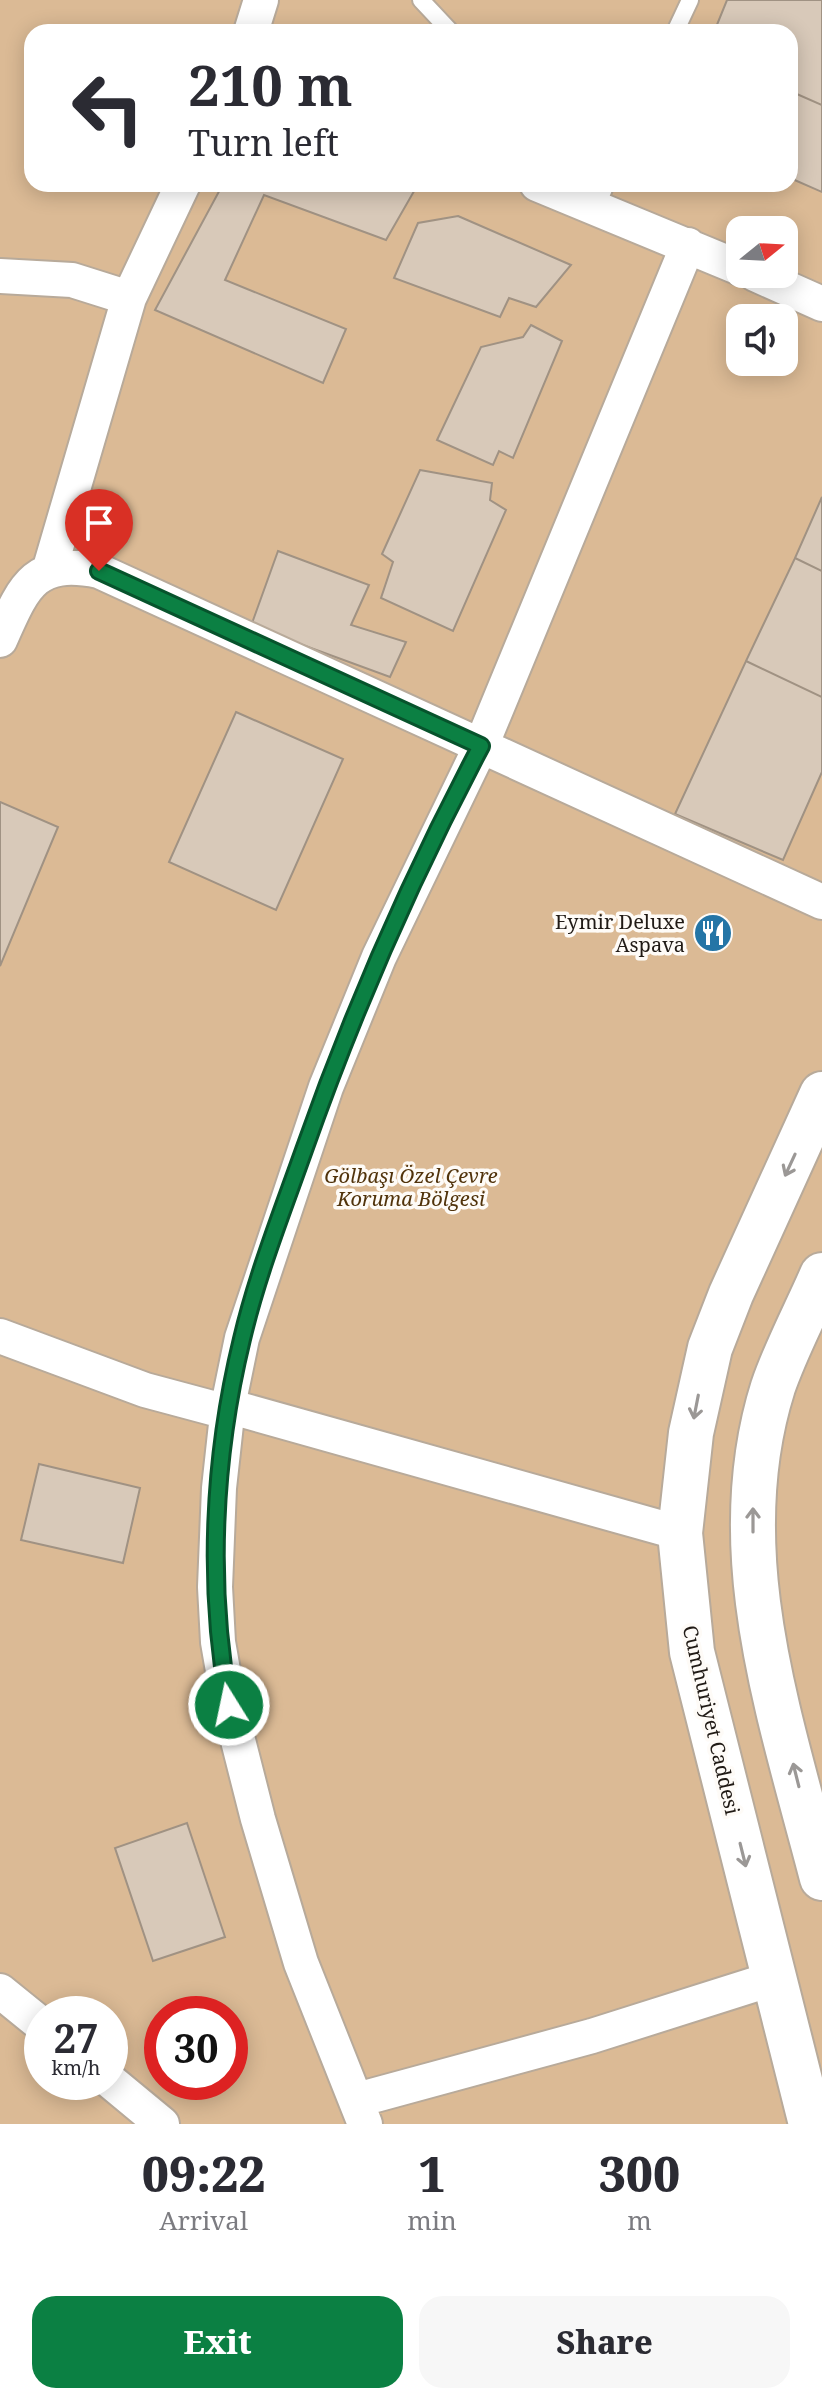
<!DOCTYPE html>
<html lang="en">
<head>
<meta charset="utf-8">
<style>
	body { margin:0; font-family:"Noto Serif",serif; background:#f7f7f7; color:#2b2b33; height:100vh; display:flex; flex-direction:column; font-size:30px; white-space:nowrap }
	* { box-sizing:border-box; margin:0 }
	p { font-size:26px; color:#7c7c81 }
	.icon { flex:none; width:44px; height:44px; fill:none; stroke:currentColor; stroke-width:2; stroke-linecap:round; stroke-linejoin:round }
	.map { position:relative; height:2124px; overflow:hidden }
	.panel { display:flex; flex-direction:column; background:#fff; flex:1 }
	.panel>* { flex:none }
	.hud { position:absolute; left:24px; top:24px; width:774px; height:168px; border-radius:24px; box-shadow:0 4px 20px #0003; background:#fff; color:#2b2b33; overflow:hidden }
	.needle { width:52px; rotate:72deg }
	.buttons { position:absolute; left:726px; top:216px; display:grid; gap:16px }
	.buttons a { display:grid; place-items:center; width:72px; height:72px; border-radius:16px; background:#fff; box-shadow:0 4px 20px #0003; font-size:40px }
	.speed { position:absolute; left:24px; top:1996px; display:flex; gap:16px; font-size:40px; font-weight:700; text-align:center }
	.speed>* { display:grid; place-content:center; width:104px; height:104px; border-radius:50%; background:#fff; box-shadow:0 4px 20px #0003; line-height:1 }
	.speed small { font-size:20px; font-weight:400 }
	.speed .limit { border:12px solid #d22; background:#fff; color:#111 }
	.pin { position:absolute; display:grid; place-items:center; width:68px; height:68px; color:#fff; margin:-82px -34px; border-radius:50% 50% 50% 0; rotate:-45deg; box-shadow:0 0 8px #0007 }
	.pin .icon { rotate:45deg }
	.me { position:absolute; width:88px; margin:-44px; rotate:350deg; stroke-linejoin:round; filter:drop-shadow(0 0 6px #0008) }
	.turn { display:flex; align-items:center; gap:28px; height:168px; padding:0 32px; font-size:36px }
	.turn .icon { width:104px; height:104px; stroke-width:2.5 }
	.turn b { display:block; font-size:56px; line-height:68px }
	.eta { display:flex; justify-content:space-evenly; align-items:center; height:136px; text-align:center }
	.eta b { font-size:48px; font-weight:800; line-height:56px }
	.button { display:flex; gap:16px; margin-top:auto; padding:16px 32px }
	.button a { flex:1; height:92px; border-radius:24px; background:#0b8043; color:#fff; font-size:32px; font-weight:800; line-height:92px; text-align:center }
	.button a+a { background:#f7f7f7; color:#2b2b33 }
	.map>svg:first-child { display:block }
</style>
</head>
<body>
<div class="map">
<svg width="822" height="2124" viewBox="0 0 822 2124">
	<rect width="100%" height="100%" fill="#faebdb"/>
	<path fill="#dbba95" fill-rule="evenodd" d="M0 0H822V2124H0ZM32 32H790V184H32ZM740 230H784V274H740ZM740 318H784V362H740ZM42 2014H110V2082H42ZM162 2014H230V2082H162Z"/>
	<path fill="#d8c9b9" stroke="#a09283" stroke-width="2" d="M727 0H822V105L790 91V32H714Z
		M790 91 822 105V192L790 178Z
		M223 184 417 186 386 240 264 195 225 280 346 329 323 383 155 310Z
		M458 216 571 265 536 307 509 298 500 317 394 278 418 223Z
		M531 325 562 341 513 458 499 451 493 465 437 440 481 347 523 337Z
		M420 470 492 483 490 500 506 510 453 631 381 598 393 562 382 554Z
		M822 497V571L795 558Z
		M278 551 369 585 351 625 406 642 390 677 251 626Z
		M795 558 822 571V697L746 661Z
		M746 661 822 697V772L783 860 675 814Z
		M236 712 343 759 276 910 169 862Z
		M0 802 58 827 0 966Z
		M39 1464 140 1488 123 1563 21 1540Z
		M187 1823 225 1937 153 1961 115 1848Z"/>
	<g fill="none" stroke-linecap="round" stroke-linejoin="round">
		<g stroke="#b8aa9a" stroke-width="20">
			<path id="lane" d="M421 0 451 32
				M675 32 690 0
				M596 208 606 184"/>
		</g>
		<g stroke="#b8aa9a" stroke-width="38">
			<path id="street" d="M251 32 261 0
				M537 184 740 268
				M755 274 822 304
				M0 276 72 280 129 298
				M50 568 129 298 183 184
				M0 640C24 586 34 558 99 571L822 902
				M0 1336 145 1390 227 1412
				M228 1406 680 1533
				M0 1991 42 2025
				M110 2081 162 2124
				M357 2100 592 2036 775 1978
				M365 2124 301 1963 258 1819 229 1705 218 1642 215 1587 219 1488 228 1406 242 1338 326 1087 379 957 481 746 688 245"/>
		</g>
		<g stroke="#b8aa9a" stroke-width="48">
			<path id="secondary" d="M822 1275C806 1312 786 1349 773 1387 721 1551 781 1719 822 1878
				M811 2124 692 1652 680 1533 691 1433 710 1348 731 1294 822 1094"/>
		</g>
		<use href="#lane" stroke="#fff" stroke-width="16"/>
		<use href="#street" stroke="#fff" stroke-width="34"/>
		<use href="#secondary" stroke="#fff" stroke-width="44"/>
	</g>
	<defs><path id="oneway-shaft" d="M-6 0H5M1.5-3L5.5 0L1.5 3" fill="none" stroke-width="1.6" stroke-linecap="round" stroke-linejoin="round" transform="scale(2)"/></defs>
	<g stroke="#9b9896">
		<use href="#oneway-shaft" transform="translate(790 1165) rotate(115)"/>
		<use href="#oneway-shaft" transform="translate(696 1407) rotate(101)"/>
		<use href="#oneway-shaft" transform="translate(753 1520) rotate(-90)"/>
		<use href="#oneway-shaft" transform="translate(796 1775) rotate(-104)"/>
		<use href="#oneway-shaft" transform="translate(743 1855) rotate(76)"/>
	</g>
	<g fill="none" stroke-linecap="round" stroke-linejoin="round">
		<g stroke="#07532c" stroke-width="20">
			<path id="route" d="M99 571 481 746C412 876 353 1011 304 1150 282 1212 257 1275 242 1339 213 1458 207 1585 229 1705"/>
		</g>
		<use href="#route" stroke="#0b8043" stroke-width="14"/>
	</g>
	<defs>
		<g id="restaurant-disc" transform="scale(2)"><circle r="9.5" fill="#2475a6" stroke="#fefbf7"/><path d="M-5-6h1v4h1v-4h1v4h1v-4h1v5L-1.5 .5V6h-2V.5L-5-1ZM5-6V6H3V1.5H1.5Q1.5-4 5-6Z" fill="#fff"/></g>
	</defs>
	<g fill-rule="evenodd">
		<use href="#restaurant-disc" x="713" y="933"/>
	</g>
	<g text-anchor="middle" stroke-width="7" stroke-linejoin="round" paint-order="stroke">
		<g font-size="20" fill="#201a15" stroke="#fefbf7" text-anchor="end">
			<text x="685" y="929">Eymir Deluxe<tspan x="685" dy="23">Aspava</tspan></text>
		</g>
		<g font-size="20" font-style="italic" fill="#51330b" stroke="#fefbf7">
			<text x="411" y="1183">Gölbaşı Özel Çevre<tspan x="411" dy="23">Koruma Bölgesi</tspan></text>
		</g>
		<g font-size="20" fill="#201a15" stroke="#fefbf7">
			<text transform="translate(711 1720) rotate(77)" y="7">Cumhuriyet Caddesi</text>
		</g>
	</g>
</svg>
<div class="buttons">
<a><svg class="needle" viewBox="-14 -14 28 28"><path d="M0-13l5 13h-10z" fill="#e53935"/><path d="M0 13l5-13h-10z" fill="#7c7c81"/></svg></a>
<a><svg class="icon" aria-label="sound" viewBox="0 0 24 24"><path d="M4 9h4l5-4v14l-5-4H4zM17 9q2 3 0 6"/></svg></a>
</div>
<div class="speed"><div>27<small>km/h</small></div><div class="limit">30</div></div>
<div class="pin" style="left:99px;top:571px;background:#d93025"><svg class="icon" aria-label="arrive" viewBox="0 0 24 24"><path d="M6 21V4h12l-3 4 3 4H6"/></svg></div>
<svg class="me" style="left:229px;top:1705px" viewBox="-20 -20 40 40"><circle r="17" fill="#0b8043" stroke="#fff" stroke-width="3"/><path d="M0-11L8 9 0 5-8 9z" fill="#fff"/></svg>
<div class="hud">
<div class="turn"><svg class="icon" aria-label="left" viewBox="0 0 24 24"><path d="M17 20v-9H6M10 6l-5 5 5 5"/></svg><div><b>210 m</b>Turn left</div></div>
</div>
</div>
<section class="panel">
<div class="eta">
<div><b>09:22</b><p>Arrival</p></div>
<div><b>1</b><p>min</p></div>
<div><b>300</b><p>m</p></div>
</div>
<div class="button"><a>Exit</a><a>Share</a></div>
</section>
</body>
</html>
